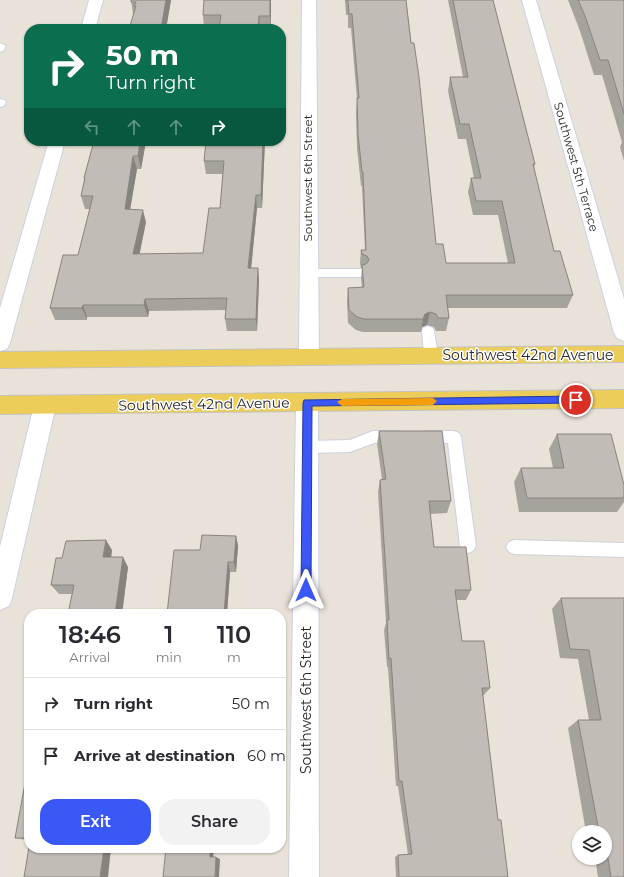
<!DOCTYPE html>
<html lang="en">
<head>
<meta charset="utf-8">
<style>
	body { margin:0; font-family:Montserrat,sans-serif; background:#f2f2f3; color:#2b2b33; height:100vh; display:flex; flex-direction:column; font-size:15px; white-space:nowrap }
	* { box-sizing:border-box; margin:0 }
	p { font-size:13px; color:#7c7c81 }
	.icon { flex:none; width:22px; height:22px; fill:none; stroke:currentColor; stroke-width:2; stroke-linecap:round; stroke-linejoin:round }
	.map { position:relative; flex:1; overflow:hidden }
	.drawer { position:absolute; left:24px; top:609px; width:262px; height:244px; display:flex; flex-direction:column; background:#fff; border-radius:16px; box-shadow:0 1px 3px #0004 }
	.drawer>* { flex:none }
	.top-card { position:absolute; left:24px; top:24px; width:262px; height:122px; border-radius:16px; box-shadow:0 1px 3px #0004; background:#0b6e4f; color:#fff; overflow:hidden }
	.controls { position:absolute; left:572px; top:825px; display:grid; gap:8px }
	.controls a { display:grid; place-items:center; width:40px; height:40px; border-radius:50%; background:#fff; box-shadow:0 1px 3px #0004; font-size:20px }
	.pin { position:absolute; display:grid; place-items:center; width:34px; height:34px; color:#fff; margin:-17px; border:2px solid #fff; border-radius:50%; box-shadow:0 1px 4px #0007 }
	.me { position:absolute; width:44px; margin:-22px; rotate:0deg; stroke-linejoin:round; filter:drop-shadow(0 0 3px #0008) }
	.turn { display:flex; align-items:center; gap:14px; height:84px; padding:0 16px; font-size:18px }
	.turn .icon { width:52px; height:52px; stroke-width:2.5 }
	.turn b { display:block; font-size:28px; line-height:34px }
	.lanes { display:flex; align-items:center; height:38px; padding:0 16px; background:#0003; justify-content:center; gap:20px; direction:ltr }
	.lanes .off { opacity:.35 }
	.eta { display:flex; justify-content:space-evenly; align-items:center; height:68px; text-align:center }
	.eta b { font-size:24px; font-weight:600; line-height:28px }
	.button { display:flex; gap:8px; margin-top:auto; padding:8px 16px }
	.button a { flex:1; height:46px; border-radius:16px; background:#3958f5; color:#fff; font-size:16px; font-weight:600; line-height:46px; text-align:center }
	.button a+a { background:#f2f2f3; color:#2b2b33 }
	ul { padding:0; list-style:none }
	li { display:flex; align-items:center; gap:12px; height:52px; padding:0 16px; border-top:1px solid #e1e1e2 }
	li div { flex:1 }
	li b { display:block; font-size:15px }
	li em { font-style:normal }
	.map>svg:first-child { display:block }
</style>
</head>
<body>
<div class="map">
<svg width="624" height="877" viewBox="0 0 624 877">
	<rect width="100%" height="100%" fill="#e9e2d8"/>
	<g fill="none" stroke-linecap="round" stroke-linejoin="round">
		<g stroke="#cdd0e0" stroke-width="2">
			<path id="lane" d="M0 43 6 46 3 51 0 52Z
				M0 99 5 100 6 102 4 106 0 107Z
				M308 269H361L365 270 367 273 365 276 361 277H308L304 276 302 273 304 270Z
				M428 326 433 328 434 331 438 355 436 359 431 360 426 359 424 355 422 331 423 328Z
				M373 431H397L402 433 404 437 402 441 397 443H374L350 452 307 453 302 451 300 447 302 443 307 441 350 440Z
				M424 431H454L459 433 461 437 476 546 473 551 468 553 463 551 460 546 448 443H424L419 441 417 437 419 433Z
				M514 540 624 543V557L514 554 509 552 506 547 509 542Z"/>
		</g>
		<g stroke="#cdd0e0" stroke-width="2">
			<path id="street" d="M89 0H103L95 29H81Z
				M302 0H316L319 357 316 363 309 365 302 363 299 357Z
				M522 0H536L624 299V341L617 338 614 333Z
				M49 141H65L10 343 7 349 0 351V308Z
				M307 394 315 397 318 403 319 877H289L296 403 299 397Z
				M45 396 53 399 56 405 12 598 9 606 0 610V547L34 405 37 399Z"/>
		</g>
		<g stroke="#c3c3c3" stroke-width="2">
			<path id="primary" d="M624 346V362L0 368V352Z
				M624 390V408L0 414V396Z"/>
		</g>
		<use href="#lane" fill="#fff" fill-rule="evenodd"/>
		<use href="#street" fill="#fff" fill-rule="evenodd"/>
		<use href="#primary" fill="#edcd59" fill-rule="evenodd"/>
	</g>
	<path fill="#a6a29c" d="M131 0H171L166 29 133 14Z
		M204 0H271V29L204 28 203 15Z
		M345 0H406L436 244 446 263H508L498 215H473L468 192 471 178H474L466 139H458L448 91 450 77H463L448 0H493L535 164 534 169 554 251 573 295 567 308H448L449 318 446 331H436L434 327 427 325 422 327 421 332H363L356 330 348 323 347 301 348 288 362 287 361 278 362 268H361L360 263 361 250H365L362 186H361L357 148 356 113 357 99 351 28H348V15H346Z
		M568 0H624V161L620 147 622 142 602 75H594L580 31Z
		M146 141 141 169H137L130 209 146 222 139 254 203 253 220 208 223 174H206L204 161 206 141H194H265L262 208H257L251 268H258L259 280 257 331H227L225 319 226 310 149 311 148 317H87V320H55L50 308 78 255 90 209H85L81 196 84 180V178L91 152Z
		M379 431 451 501 447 513 430 514 434 547 471 590 466 600H456L462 641 490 688 483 696 498 820 508 877H396L395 857 398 855H408L398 786H396L388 667H387L384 630 386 623 378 492 380 480 382 479 377 444Z
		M557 434 624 485V502L617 512H519L514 482 521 468H553L549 449Z
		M236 536 238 546 236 572H230L227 614H167L200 550Z
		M112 550 111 557 128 567 122 614H68L72 594H59L51 585Z
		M561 598H624V877H598L595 858H605V832H586L568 728 578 720H589L578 659 560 658 552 609Z
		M29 778V840H26L15 838Z"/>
	<path fill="#87847f" d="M166 0H171L166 29H161Z
		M270 0H271V29L270 16Z
		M259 16 260 29H258Z
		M140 141H146L141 169 138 156Z
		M263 141H265L262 208 261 195Z
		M133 156 137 169 128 222 125 209Z
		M256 195 257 208 250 280 248 268Z
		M143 210 146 222 137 267 133 254Z
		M258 268 259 280 257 331 256 319Z
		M145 299 149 311 148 317 144 305Z
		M83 305 87 317V320L82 308Z
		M430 312 427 325 422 327 421 332 423 319 425 314Z
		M236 536 238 546 236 572 234 562Z
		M106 540 112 550 110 567 103 557Z
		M123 557 128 567 122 614H115Z
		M228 562 230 572 227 614H224Z
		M104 848H111L108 877H100Z
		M210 848H214L213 859 210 857Z
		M216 857 220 859 219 877H215Z"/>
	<path fill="#c1bcb5" stroke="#87847f" d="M131 0H166L161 29H129L136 6H134L136 2H131Z
		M204 0H270V16H259L258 29H219L221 15H203Z
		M346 0H406L411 43H414L419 77 436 244H443L446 263H515L502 201H476L471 178H481L469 124H460L450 77H468L453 0H493L535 164H533L554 251H560L573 295H446L449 318H438L436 314 430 312 425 314 423 319H364L357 317 349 310 348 288 364 287 362 265 366 264 369 260 367 256 362 254 361 250H366L363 172H362L358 134 357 98H359L352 14H349L348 1H346Z
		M578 0H624V114L608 60H600L585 16Z
		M94 141H140L138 156H133L125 209 143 210 133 254 203 253 209 208H220L224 161H204L206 141H263L261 195H256L248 268H258L256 319H225L227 298 145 299 144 305H83L82 308H50L63 255H78L93 196H81L85 178H84L91 152Z
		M379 431H442L451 501H429L434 547H466L471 590H455L462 641H484L490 688H482L498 820H501L508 877H399L398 855 412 854 402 781H399L391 658 389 659 387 620H389L380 480 386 479Z
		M557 434H611L624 485V498H527L521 468H564Z
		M202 535 236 536 234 562H228L224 614H167L174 550H200Z
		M106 540 103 557H123L115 614H68L74 585H51L56 558H62L66 541Z
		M561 598H624V877H611L606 846H605V832H599L578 720H601L589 650 570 649Z
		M26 778H29V838H15Z
		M29 847V848H104L100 877H24Z
		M166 848H210V857H216L215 877H163Z"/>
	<path fill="#3958f5" stroke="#25399f" d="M576 396 581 400 576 403 312 406 311 590 310 594 306 595 303 594 301 590 303 403 304 400Z"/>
	<path fill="#f59e0b" d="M433 398 437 401 433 405 342 406 337 402 342 399Z"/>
	<g text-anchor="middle" stroke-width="3" stroke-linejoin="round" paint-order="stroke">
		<g font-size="12" fill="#272727" stroke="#fff">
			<text transform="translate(576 167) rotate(74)" y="4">Southwest 5th Terrace</text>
			<text transform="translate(308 178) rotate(-90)" y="4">Southwest 6th Street</text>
		</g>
		<g font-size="14" fill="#272727" stroke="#fff">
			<text x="528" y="360">Southwest 42nd Avenue</text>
			<text transform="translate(204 404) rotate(-1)" y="5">Southwest 42nd Avenue</text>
			<text transform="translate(306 700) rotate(-90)" y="5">Southwest 6th Street</text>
		</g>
	</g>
</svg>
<div class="controls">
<a><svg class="icon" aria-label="layers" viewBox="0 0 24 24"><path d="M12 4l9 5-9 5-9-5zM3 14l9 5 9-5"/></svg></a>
</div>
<div class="pin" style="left:576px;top:400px;background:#d93025"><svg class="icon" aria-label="arrive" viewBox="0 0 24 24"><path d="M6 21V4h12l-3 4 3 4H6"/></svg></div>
<svg class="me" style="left:306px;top:590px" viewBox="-20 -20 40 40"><path d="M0-17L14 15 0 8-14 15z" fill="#3958f5" stroke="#fff" stroke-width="4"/></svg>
<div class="top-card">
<div class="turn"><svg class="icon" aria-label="right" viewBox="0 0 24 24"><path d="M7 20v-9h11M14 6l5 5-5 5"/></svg><div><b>50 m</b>Turn right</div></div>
<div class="lanes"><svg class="icon off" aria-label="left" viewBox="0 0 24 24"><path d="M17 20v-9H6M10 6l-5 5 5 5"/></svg><svg class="icon off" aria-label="ahead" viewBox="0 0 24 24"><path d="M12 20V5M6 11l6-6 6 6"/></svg><svg class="icon off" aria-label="ahead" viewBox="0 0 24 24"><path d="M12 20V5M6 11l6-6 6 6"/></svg><svg class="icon" aria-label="right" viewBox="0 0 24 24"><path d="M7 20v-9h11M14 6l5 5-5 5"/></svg></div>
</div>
<section class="drawer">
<div class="eta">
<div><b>18:46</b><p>Arrival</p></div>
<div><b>1</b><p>min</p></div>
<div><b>110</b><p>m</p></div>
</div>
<ul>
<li><svg class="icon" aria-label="right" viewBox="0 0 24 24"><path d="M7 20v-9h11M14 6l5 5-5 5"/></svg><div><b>Turn right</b></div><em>50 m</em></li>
<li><svg class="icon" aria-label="arrive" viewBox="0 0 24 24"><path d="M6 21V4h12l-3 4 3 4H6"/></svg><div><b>Arrive at destination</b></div><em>60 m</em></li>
</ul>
<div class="button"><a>Exit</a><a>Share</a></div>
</section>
</div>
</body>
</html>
